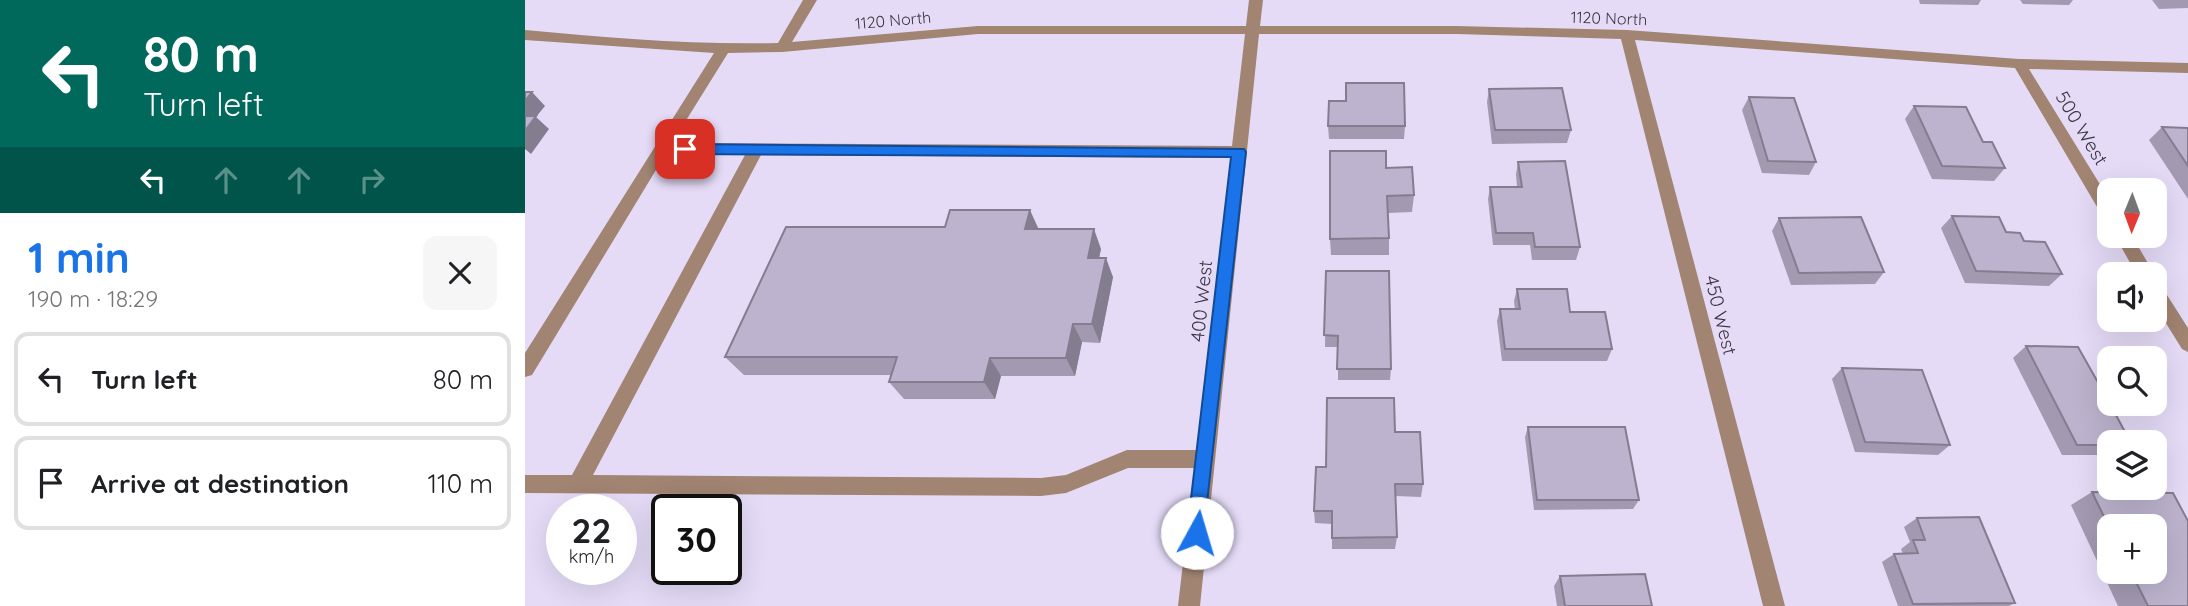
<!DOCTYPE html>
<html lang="en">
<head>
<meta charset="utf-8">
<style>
	body { margin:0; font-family:Quicksand,sans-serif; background:#f6f6f6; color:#202124; height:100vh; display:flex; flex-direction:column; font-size:26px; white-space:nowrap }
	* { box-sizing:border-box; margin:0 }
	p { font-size:23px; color:#757577 }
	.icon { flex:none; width:38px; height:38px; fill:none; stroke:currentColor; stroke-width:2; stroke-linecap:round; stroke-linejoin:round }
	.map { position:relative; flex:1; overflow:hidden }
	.side { display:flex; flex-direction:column; background:#fff; width:525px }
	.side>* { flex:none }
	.banner { background:#00695c; color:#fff; overflow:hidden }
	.needle { width:46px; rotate:181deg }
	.controls { position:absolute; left:1572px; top:178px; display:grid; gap:14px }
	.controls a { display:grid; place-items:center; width:70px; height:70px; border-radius:14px; background:#fff; box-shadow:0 7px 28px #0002; font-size:35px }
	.speed { position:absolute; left:21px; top:494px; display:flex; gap:14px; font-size:35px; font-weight:700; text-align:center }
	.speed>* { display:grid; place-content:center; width:91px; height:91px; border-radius:50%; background:#fff; box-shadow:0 7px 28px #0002; line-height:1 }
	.speed small { font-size:18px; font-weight:400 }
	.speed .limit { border:4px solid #111; border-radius:10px; background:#fff; color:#111 }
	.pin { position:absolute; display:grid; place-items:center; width:60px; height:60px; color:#fff; margin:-30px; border-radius:14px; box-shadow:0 4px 10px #0006 }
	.me { position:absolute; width:77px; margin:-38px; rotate:6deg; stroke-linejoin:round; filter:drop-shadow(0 0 5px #0008) }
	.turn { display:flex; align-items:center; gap:24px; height:147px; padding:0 28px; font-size:32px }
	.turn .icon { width:91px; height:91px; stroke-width:2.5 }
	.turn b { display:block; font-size:49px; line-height:60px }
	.lanes { display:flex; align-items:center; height:66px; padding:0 28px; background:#0003; justify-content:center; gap:35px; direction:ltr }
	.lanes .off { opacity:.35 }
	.round { display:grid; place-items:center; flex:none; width:74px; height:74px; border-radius:14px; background:#f6f6f6 }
	.summary { display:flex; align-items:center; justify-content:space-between; height:119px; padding:0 28px }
	h1 { font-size:42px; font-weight:700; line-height:52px; color:#1a73e8 }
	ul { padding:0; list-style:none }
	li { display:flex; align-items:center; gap:21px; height:94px; margin:0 14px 10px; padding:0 14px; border:4px solid #e0e0e0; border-radius:14px }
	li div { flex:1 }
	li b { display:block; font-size:26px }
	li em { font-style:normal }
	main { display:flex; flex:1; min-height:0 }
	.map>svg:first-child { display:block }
</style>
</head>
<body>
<main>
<section class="side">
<div class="banner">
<div class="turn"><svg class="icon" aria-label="left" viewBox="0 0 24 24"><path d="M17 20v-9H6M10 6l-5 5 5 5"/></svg><div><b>80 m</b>Turn left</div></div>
<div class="lanes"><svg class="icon" aria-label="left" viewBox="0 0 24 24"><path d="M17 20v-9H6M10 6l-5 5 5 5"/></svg><svg class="icon off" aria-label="ahead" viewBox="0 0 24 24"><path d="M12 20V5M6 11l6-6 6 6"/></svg><svg class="icon off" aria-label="ahead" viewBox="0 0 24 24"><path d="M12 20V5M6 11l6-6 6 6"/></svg><svg class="icon off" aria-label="right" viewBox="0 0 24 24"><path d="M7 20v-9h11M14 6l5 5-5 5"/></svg></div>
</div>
<div class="summary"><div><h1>1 min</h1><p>190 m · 18:29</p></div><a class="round"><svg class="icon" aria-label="close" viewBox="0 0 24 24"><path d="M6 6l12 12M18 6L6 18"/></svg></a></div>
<ul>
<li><svg class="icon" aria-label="left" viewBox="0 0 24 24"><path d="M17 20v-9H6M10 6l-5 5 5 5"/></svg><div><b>Turn left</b></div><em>80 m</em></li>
<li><svg class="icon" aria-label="arrive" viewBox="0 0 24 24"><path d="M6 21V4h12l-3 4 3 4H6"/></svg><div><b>Arrive at destination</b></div><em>110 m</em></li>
</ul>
</section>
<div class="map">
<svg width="1663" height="606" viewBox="0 0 1663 606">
	<rect width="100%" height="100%" fill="#e5dbf7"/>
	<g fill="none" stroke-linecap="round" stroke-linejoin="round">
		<path fill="#a18471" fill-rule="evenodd" d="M278 0H292L267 42 453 26H721L724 0H738L735 26H931L1102 30 1494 59 1663 63V73L1504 69 1584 199V219L1578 217 1490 68 1110 40 1260 606H1238L1096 39 931 34H734L675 606H653L669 468H603L541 493 516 496 0 493V475H47L220 155H140L7 375 0 377V353L189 53 0 40V30C84 38 168 45 253 43ZM453 34H720L707 146 147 143 203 53 257 52ZM236 155 706 158 672 450H602L541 475 516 478 68 475Z
			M1590 236H1607L1627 270 1630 275 1629 276 1612 275Z
			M1629 282 1635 284 1663 328V352L1657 349 1629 304Z"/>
	</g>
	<path fill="#a39ab1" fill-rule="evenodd" d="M1394 0H1456L1453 5 1395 4Z
		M1495 0H1548L1544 5 1498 4Z
		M1627 0H1663V8L1634 9Z
		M964 89 1046 130 1042 143 967 144 962 102Z
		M1224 97 1291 162 1284 175 1237 173 1217 110Z
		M821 101 880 126 879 139H804L803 126Z
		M1389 106 1458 142 1480 168 1469 181 1407 179 1380 119Z
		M1637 127 1663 128V199L1624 140Z
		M993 162 1055 247 1051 260H1007L1005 245H968L963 199 965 187H992L991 174Z
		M861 168 889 195 887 212 863 213 864 238V255H806L805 239Z
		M1427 216 1481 232 1499 241 1537 274 1524 286 1440 283 1416 228Z
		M1254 218 1359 272 1350 284 1266 285 1247 231Z
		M513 229 576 249 574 258 588 277 575 343 557 342 550 376H476L470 399H379L364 382 366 375H219L200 357Z
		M801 271 866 369 865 380H813V347H800Z
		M992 289 1045 312 1087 349 1082 361H977L972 321 975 309H990L989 301Z
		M1501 346 1584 443V455H1537L1488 358Z
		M1317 368 1425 445 1413 455 1330 452 1307 379Z
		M1003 427 1114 500 1108 509 1009 510 1000 437Z
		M870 432 898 484 896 497 870 496 872 537 870 549H807V524L790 523 789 511 801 467Z
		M1567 492 1663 606H1593L1546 505ZM1584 527 1629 572H1584Z
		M1392 518 1490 603 1484 606H1373L1357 562 1369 554H1378L1376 549 1385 542 1379 527Z
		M1035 576 1127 606H1032L1029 586Z"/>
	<path fill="#847d90" d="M7 92 20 106 11 117 24 129 6 154 0 149V101Z
		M505 210 514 230 500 229Z
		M569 229 576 249 570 277 563 258Z
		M581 258 588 277 575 343 567 324Z
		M548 324 557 342 550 376 541 358Z
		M465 358 476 376 470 399 459 382Z"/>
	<path fill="#bdb3ce" stroke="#847d90" stroke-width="2" d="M821 83H879L880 126H803L804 101H821Z
		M1037 88 1046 130H970L964 89Z
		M0 92H7L0 101Z
		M1224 97 1269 98 1291 162 1243 161Z
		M1389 106 1441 107 1458 142H1467L1480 168 1417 166Z
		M0 116H11L0 131Z
		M1637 127 1663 128V166Z
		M805 151H861V168L887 167 889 195 862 196 864 238 805 239Z
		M1040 161 1055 247H1010L1008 233H971L965 187H997L993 162Z
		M425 210H505L500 229H569L563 258H581L567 324H548L541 358H465L459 382H364L372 357H200L261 227H420Z
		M1427 216 1474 217 1481 232 1495 233 1499 241 1520 242 1537 274 1451 271Z
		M1336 217 1359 272 1274 273 1254 218Z
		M801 271H864L866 369H812L813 336 799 335Z
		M992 289H1042L1045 312H1080L1087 349H980L975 309H995Z
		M1501 346 1553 347 1584 402V404H1585L1606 443H1584V445H1552Z
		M1317 368 1397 370 1425 445 1340 442Z
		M802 398H869L870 432H895L898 484H870L872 537 807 538V511H789L791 467H801Z
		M1003 427H1100L1114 500H1012Z
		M1567 492 1648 493 1663 521V606H1623L1606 572H1629V527H1584Z
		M1454 517 1490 603 1388 604 1369 554 1393 553 1388 540H1400L1392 518Z
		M1120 574 1127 606H1040L1035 576Z"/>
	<path fill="#1a73e8" stroke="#114b97" stroke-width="2" d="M160 144 719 149 721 152 678 539 672 542 665 539 662 533 706 157 160 154 153 149Z"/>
	<g text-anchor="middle" stroke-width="7" stroke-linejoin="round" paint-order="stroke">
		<g font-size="16" fill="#3a3641" stroke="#e5dbf7">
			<text transform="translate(1084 18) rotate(2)" y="6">1120 North</text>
			<text transform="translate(368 20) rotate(-5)" y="6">1120 North</text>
		</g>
		<g font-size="19" fill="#3a3641" stroke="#e5dbf7">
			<text transform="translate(1557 128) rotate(59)" y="7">500 West</text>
			<text transform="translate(676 301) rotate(-84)" y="7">400 West</text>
			<text transform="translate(1196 315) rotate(76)" y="7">450 West</text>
		</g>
	</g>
</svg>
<div class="controls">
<a><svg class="needle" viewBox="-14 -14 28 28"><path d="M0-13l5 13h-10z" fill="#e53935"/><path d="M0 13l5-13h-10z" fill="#757577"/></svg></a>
<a><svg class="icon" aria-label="sound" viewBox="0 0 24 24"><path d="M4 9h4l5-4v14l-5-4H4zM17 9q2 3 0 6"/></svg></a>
<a><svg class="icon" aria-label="search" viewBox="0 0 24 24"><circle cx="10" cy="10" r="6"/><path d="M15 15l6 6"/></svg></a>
<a><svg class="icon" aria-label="layers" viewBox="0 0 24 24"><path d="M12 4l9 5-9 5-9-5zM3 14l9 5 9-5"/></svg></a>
<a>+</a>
</div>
<div class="speed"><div>22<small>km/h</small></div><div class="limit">30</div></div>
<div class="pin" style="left:160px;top:149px;background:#d93025"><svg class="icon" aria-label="arrive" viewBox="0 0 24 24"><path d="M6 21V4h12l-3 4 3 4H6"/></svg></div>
<svg class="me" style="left:672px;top:533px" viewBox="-20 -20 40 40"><circle r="19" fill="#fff"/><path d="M0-13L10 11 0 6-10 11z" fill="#1a73e8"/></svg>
</div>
</main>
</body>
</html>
